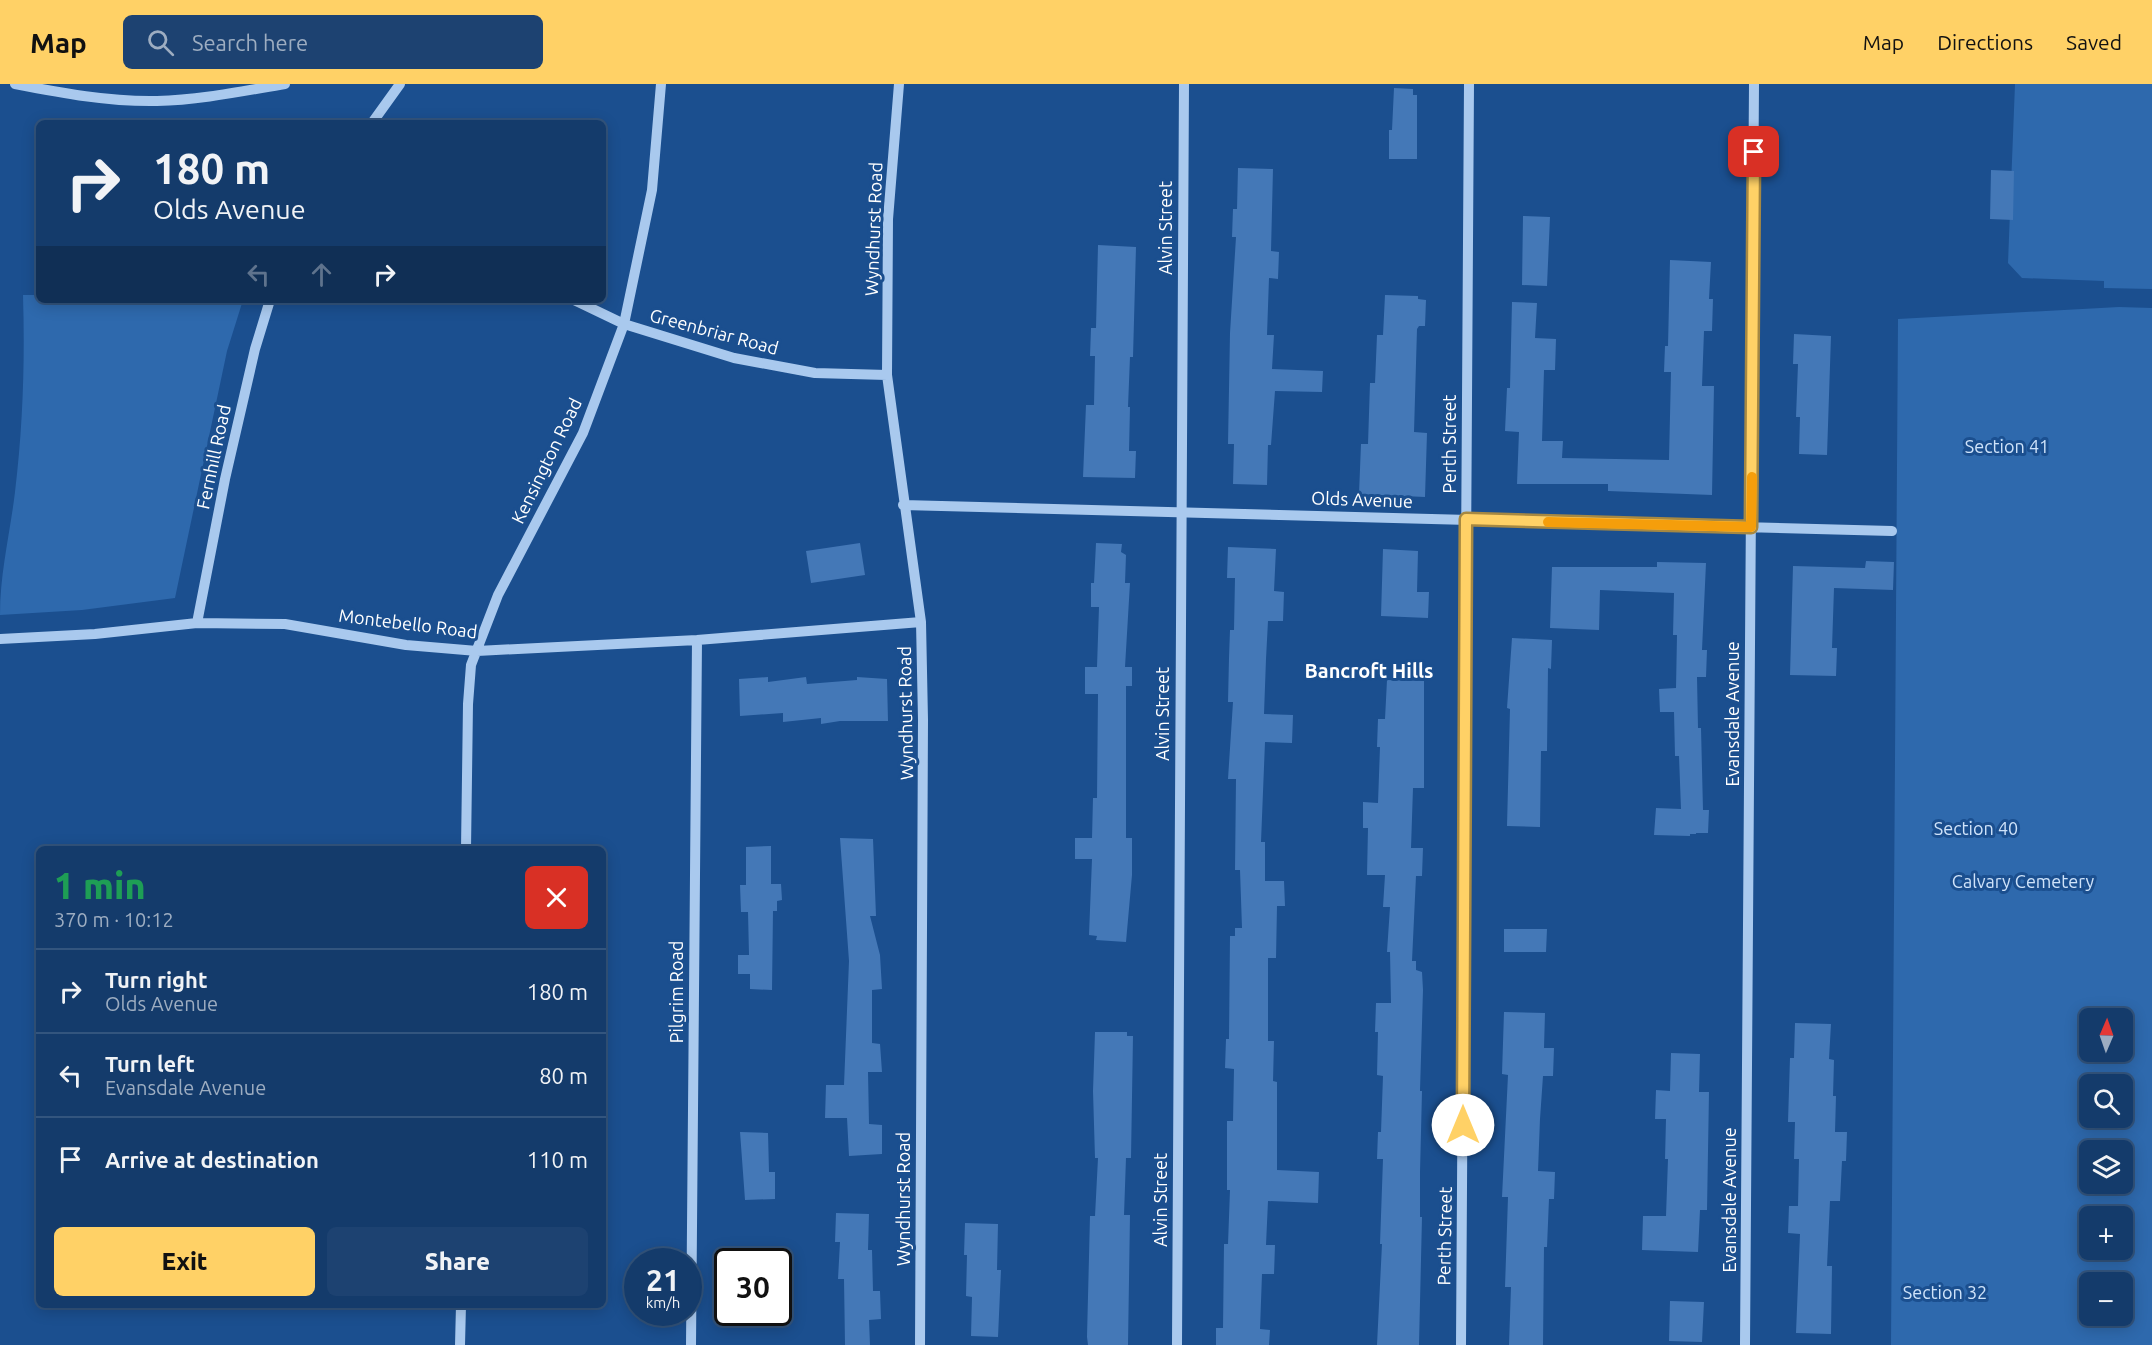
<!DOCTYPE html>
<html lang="en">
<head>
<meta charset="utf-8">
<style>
	body { margin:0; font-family:Ubuntu,sans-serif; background:#1d4271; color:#f1f3f6; height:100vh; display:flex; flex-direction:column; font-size:22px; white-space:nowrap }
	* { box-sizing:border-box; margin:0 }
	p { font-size:20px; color:#9dadc1 }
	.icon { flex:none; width:33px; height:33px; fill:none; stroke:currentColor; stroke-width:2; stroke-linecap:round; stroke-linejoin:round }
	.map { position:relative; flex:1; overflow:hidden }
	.drawer { position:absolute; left:36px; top:762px; width:570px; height:462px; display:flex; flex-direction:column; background:#143b6b; border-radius:9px; box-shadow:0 3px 15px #0003,0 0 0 2px #33557e }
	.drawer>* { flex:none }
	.guide { position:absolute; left:36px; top:36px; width:570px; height:183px; border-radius:9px; box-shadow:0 3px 15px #0003,0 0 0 2px #33557e; background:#143b6b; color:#f1f3f6; overflow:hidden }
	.needle { width:39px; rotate:2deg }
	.tools { position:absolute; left:2079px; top:924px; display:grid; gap:12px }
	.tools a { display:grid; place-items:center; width:54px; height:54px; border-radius:9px; background:#143b6b; box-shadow:0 3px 15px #0003,0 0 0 2px #33557e; font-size:30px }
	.speed { position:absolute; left:624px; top:1164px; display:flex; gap:12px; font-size:30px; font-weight:700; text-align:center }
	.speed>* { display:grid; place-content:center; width:78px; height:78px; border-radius:50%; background:#143b6b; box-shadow:0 3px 15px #0003,0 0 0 2px #33557e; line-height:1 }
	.speed small { font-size:15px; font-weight:400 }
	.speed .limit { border:3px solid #111; border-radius:9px; background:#fff; color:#111 }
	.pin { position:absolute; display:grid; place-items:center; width:51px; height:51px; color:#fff; margin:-26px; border-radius:12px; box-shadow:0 3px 9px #0006 }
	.me { position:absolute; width:66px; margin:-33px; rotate:0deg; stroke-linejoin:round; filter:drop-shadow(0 0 4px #0008) }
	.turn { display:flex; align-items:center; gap:21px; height:126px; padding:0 18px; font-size:27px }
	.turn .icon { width:78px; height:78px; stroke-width:2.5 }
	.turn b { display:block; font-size:42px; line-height:51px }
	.lanes { display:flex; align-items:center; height:57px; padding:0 18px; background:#0003; justify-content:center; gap:30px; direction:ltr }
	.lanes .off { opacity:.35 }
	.round { display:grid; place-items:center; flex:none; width:63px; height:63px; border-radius:9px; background:#1d4271 }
	.summary { display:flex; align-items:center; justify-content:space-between; height:102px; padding:0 18px }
	h1 { font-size:36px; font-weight:800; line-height:45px; color:#1e9e55 }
	.button { display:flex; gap:12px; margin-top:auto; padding:12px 18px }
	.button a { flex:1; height:69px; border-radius:9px; background:#ffd166; color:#111; font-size:24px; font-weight:800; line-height:69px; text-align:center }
	.button a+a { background:#1d4271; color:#f1f3f6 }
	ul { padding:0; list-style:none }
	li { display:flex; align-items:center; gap:18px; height:84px; padding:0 18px; border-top:2px solid #33557e }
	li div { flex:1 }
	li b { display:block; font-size:22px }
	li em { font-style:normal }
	header { display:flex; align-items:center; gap:36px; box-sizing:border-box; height:84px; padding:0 30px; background:#ffd166; color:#111 }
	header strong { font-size:28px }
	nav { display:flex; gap:33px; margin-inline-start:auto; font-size:21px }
	.search { width:420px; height:54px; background:#1d4271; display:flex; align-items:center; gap:15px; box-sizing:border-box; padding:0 21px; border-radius:9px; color:#9dadc1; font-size:22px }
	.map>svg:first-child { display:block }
</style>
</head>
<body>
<header>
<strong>Map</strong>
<div class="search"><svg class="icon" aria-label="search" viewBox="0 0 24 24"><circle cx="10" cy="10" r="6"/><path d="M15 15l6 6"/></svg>Search here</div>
<nav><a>Map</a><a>Directions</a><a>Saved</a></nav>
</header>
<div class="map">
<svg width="2152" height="1261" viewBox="0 0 2152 1261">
	<rect width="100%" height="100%" fill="#1b4f8f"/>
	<path fill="#2e69ad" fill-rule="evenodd" d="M2015 0H2152V205L2104 204V197L2022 194 2008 179Z
		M23 211H39V216H243L227 267 175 514 82 526 0 531C0 488 10 450 15 408 23 342 25 277 23 211Z
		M2119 223 2152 224V1261H1891L1898 235ZM2090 934H2122V968H2090ZM2090 1000H2122V1034H2090ZM2090 1066H2122V1100H2090ZM2090 1132H2122V1166H2090ZM2090 1198H2122V1232H2090Z"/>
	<path fill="#4478b7" d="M1394 4 1413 5V11H1417V75H1389V46H1392Z
		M1238 84 1273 85 1271 167 1279 168 1278 195 1269 194 1267 251H1274L1272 285 1323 287 1322 308 1275 307 1271 361H1268L1267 401 1233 400 1234 360H1228L1230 249 1236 153H1232L1233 125H1237Z
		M1991 86 2014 87 2013 136 1990 135Z
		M1523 132 1550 133 1547 202 1522 201Z
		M1098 161 1136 163 1133 273H1130L1128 323H1130L1129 367H1136L1135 394 1083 393 1086 321H1094L1095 272H1090L1091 244H1096Z
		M1670 176 1711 178 1709 215H1713L1712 247H1704L1702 302H1714L1712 411 1608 407V400H1517L1519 348 1505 347 1507 304H1510L1512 218 1537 219 1535 254 1556 255 1555 286H1544L1542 357H1563L1562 374 1669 376 1671 288H1664L1665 262H1668Z
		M1385 211 1418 212V215L1426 216 1425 242H1419L1417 245 1414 348 1427 349 1425 413 1359 410 1361 360H1368L1370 299H1375L1377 251H1383Z
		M1794 250 1831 252 1827 371 1799 370 1800 333H1796L1798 280H1793Z
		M860 459 865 491 811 499 806 467Z
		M1096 459 1122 460 1121 468 1126 471 1125 499H1130L1125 583H1132V602H1126V754H1132V791L1126 858 1096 856 1097 852 1089 851 1092 775H1075V754H1092L1093 714H1097L1098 610H1085V583H1097L1099 523H1091V499H1094Z
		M1228 463 1276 465 1274 507 1284 508 1283 537H1268L1266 575 1264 630 1293 631 1292 659 1265 658 1261 758H1265V797H1284L1285 822H1277L1276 874H1268V957H1274L1273 997 1277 998V1086L1319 1088 1318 1119 1268 1117 1266 1161H1275L1274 1190H1262L1260 1245 1270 1246 1269 1261H1216V1244H1223L1224 1160H1228L1230 1106H1227V1037H1233L1234 985 1225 984 1226 955H1229L1230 852H1235V844H1242L1240 786H1235L1236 695H1228L1233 618H1228L1229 574 1230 546H1234L1235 494H1227Z
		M1383 465 1418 467 1417 508H1429L1428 534 1381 532Z
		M1866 477 1894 478 1893 506 1834 504 1832 564H1837L1836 592 1790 591 1793 482 1865 484Z
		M1657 478 1706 479 1702 566H1707L1706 593H1697L1698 644H1701L1703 726H1709L1708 749H1696V750H1690V752L1654 751 1656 724 1681 725 1679 672H1675L1674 628H1660L1659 605 1676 604 1677 551H1673L1674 509 1600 506 1599 546 1550 544 1552 483H1657Z
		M1512 554 1552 556 1551 585 1548 584 1547 667H1541L1540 743 1507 742 1510 625 1507 624Z
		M768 593V598L806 593 807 600 857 596V593L887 595 888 637H840L821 640V634L783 638V629L740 632 739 595Z
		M1387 596 1424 597V704H1413L1411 764H1423L1422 792H1416L1412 877H1416V886L1422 888 1423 906 1420 1007H1422L1420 1088V1133H1422L1419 1261H1377L1382 1160H1380L1383 1075H1377L1378 1048H1381L1383 992 1377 991 1378 948H1375L1376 919H1391L1390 868H1387L1390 823H1383L1385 791H1367L1368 744H1363V718L1378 719 1380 663H1377L1378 635H1385Z
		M840 754 873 755 876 832H870L880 871 882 905 872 906V959L880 960 882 988H868L869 1040 882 1041V1070L849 1072 847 1034H825L826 1001H844L849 877Z
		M771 762V800H781L782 816 777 817V827H773L772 906 750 905V890H738V871H749L748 828H741L740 801H746V763Z
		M1504 845H1547L1546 868H1504Z
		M1504 928 1545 929 1544 964H1554L1553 992H1543L1540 1035 1538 1087 1555 1088 1554 1115H1549L1547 1163H1544L1543 1261H1509L1511 1203H1505L1508 1113H1502L1508 991 1502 990Z
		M1795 939 1831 940 1829 975 1834 976 1833 1012H1836L1835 1048H1847L1846 1077H1842L1840 1117H1830L1827 1182H1832L1831 1250 1796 1249 1800 1150 1788 1149 1789 1122H1798L1799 1075H1794L1795 1038H1788L1790 974H1794Z
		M1095 948H1127V952H1133L1131 1074H1126L1124 1131H1130L1128 1261H1088L1087 1253 1090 1132H1095L1098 1074H1095L1093 1007Z
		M1671 969 1700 970 1699 1008H1709L1707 1126H1700L1698 1168 1642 1166 1643 1132H1666L1668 1075H1665L1666 1035H1655L1656 1006 1670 1007Z
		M740 1048 768 1049 769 1088H775V1115L745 1116Z
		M836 1129 869 1130 868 1166H872L873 1207H880L881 1235 869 1236 870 1261H845L844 1195H838L840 1158H835Z
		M965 1139 998 1140 997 1186H1001L998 1253 971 1252 972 1213 966 1212 967 1171H964Z
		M1670 1217 1704 1218 1702 1258 1669 1257Z"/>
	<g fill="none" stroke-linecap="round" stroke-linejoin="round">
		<path stroke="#a9c9ee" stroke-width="10" d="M15 0C62 9 109 18 157 17 200 16 243 7 285 0
			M899 0 888 135 887 291 921 538 923 636 920 1261
			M372 39 400 0
			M574 216 624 240 734 274 815 289 887 291
			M903 421 1892 447
			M197 539 225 395 255 265 270 216
			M0 555 95 550 197 539 285 540 406 561 477 567 697 556 921 538
			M466 765 468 620 471 581 498 511 583 349 624 240 652 106 661 0
			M460 1261 461 1221
			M691 1261 697 556
			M1177 1261 1184 0
			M1461 1261 1469 0
			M1745 1261 1754 0"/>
	</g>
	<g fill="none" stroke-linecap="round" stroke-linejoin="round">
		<g stroke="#a68842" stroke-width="15">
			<path id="route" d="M1463 1041 1466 435 1751 443 1754 68"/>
		</g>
		<use href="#route" stroke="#ffd166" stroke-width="10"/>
		<path stroke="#f59e0b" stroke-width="10" d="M1548 438 1751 443 1752 393"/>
	</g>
	<g text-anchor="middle" stroke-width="6" stroke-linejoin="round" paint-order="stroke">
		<g font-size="18" fill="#fff" stroke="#1b4f8f">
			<text transform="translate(1166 144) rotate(-90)" y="6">Alvin Street</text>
			<text transform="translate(874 145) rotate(-88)" y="6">Wyndhurst Road</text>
			<text transform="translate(714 248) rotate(15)" y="6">Greenbriar Road</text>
			<text transform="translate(1450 360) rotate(-90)" y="6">Perth Street</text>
			<text transform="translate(214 373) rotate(-78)" y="6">Fernhill Road</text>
			<text transform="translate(547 377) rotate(-64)" y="6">Kensington Road</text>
			<text transform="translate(1362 416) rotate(2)" y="6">Olds Avenue</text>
			<text transform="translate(408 540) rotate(7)" y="6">Montebello Road</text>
			<text transform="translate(906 629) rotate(-91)" y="6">Wyndhurst Road</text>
			<text transform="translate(1163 630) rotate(-90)" y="6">Alvin Street</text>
			<text transform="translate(1733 630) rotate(-90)" y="6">Evansdale Avenue</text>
			<text transform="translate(677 908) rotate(-90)" y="6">Pilgrim Road</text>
			<text transform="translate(904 1115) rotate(-90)" y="6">Wyndhurst Road</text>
			<text transform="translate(1161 1116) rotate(-90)" y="6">Alvin Street</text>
			<text transform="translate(1730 1116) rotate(-90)" y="6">Evansdale Avenue</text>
			<text transform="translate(1445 1152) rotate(-89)" y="6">Perth Street</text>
		</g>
		<g font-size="18" fill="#cfe3fa" stroke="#1b4f8f">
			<text x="2007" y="369">Section 41</text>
			<text x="1976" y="751">Section 40</text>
			<text x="2023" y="804">Calvary Cemetery</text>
			<text x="1945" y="1215">Section 32</text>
		</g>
		<g font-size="20" font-weight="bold" fill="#fff" stroke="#1b4f8f">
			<text x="1369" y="594">Bancroft Hills</text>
		</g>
	</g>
</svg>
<div class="tools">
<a><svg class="needle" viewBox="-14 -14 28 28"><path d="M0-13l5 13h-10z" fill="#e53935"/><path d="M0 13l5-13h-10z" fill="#9dadc1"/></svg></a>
<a><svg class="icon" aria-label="search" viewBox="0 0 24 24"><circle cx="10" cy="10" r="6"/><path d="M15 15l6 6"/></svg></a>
<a><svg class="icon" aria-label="layers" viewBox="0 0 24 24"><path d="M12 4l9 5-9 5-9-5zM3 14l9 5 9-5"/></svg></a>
<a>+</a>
<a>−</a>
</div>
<div class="speed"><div>21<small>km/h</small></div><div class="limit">30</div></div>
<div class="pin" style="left:1754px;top:68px;background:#d93025"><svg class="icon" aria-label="arrive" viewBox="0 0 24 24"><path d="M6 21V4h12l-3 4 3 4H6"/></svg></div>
<svg class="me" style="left:1463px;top:1041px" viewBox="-20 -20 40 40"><circle r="19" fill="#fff"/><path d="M0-13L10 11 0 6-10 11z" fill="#ffd166"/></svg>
<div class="guide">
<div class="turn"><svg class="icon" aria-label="right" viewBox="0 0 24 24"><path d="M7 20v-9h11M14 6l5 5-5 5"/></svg><div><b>180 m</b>Olds Avenue</div></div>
<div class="lanes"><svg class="icon off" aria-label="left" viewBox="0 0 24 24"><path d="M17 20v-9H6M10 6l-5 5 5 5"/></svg><svg class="icon off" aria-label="ahead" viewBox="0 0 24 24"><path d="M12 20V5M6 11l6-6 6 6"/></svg><svg class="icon" aria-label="right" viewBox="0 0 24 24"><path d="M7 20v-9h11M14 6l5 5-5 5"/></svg></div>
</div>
<section class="drawer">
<div class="summary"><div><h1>1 min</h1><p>370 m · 10:12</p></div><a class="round" style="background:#d93025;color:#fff"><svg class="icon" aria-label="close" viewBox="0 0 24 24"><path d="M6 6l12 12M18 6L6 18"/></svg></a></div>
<ul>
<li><svg class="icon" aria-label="right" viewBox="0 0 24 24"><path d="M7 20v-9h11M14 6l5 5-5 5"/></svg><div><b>Turn right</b><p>Olds Avenue</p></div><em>180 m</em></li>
<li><svg class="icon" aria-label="left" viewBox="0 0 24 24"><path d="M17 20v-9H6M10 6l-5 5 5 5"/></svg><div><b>Turn left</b><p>Evansdale Avenue</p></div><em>80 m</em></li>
<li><svg class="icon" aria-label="arrive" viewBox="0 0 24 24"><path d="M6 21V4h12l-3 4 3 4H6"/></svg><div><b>Arrive at destination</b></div><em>110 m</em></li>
</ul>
<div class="button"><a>Exit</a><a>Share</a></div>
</section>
</div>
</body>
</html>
